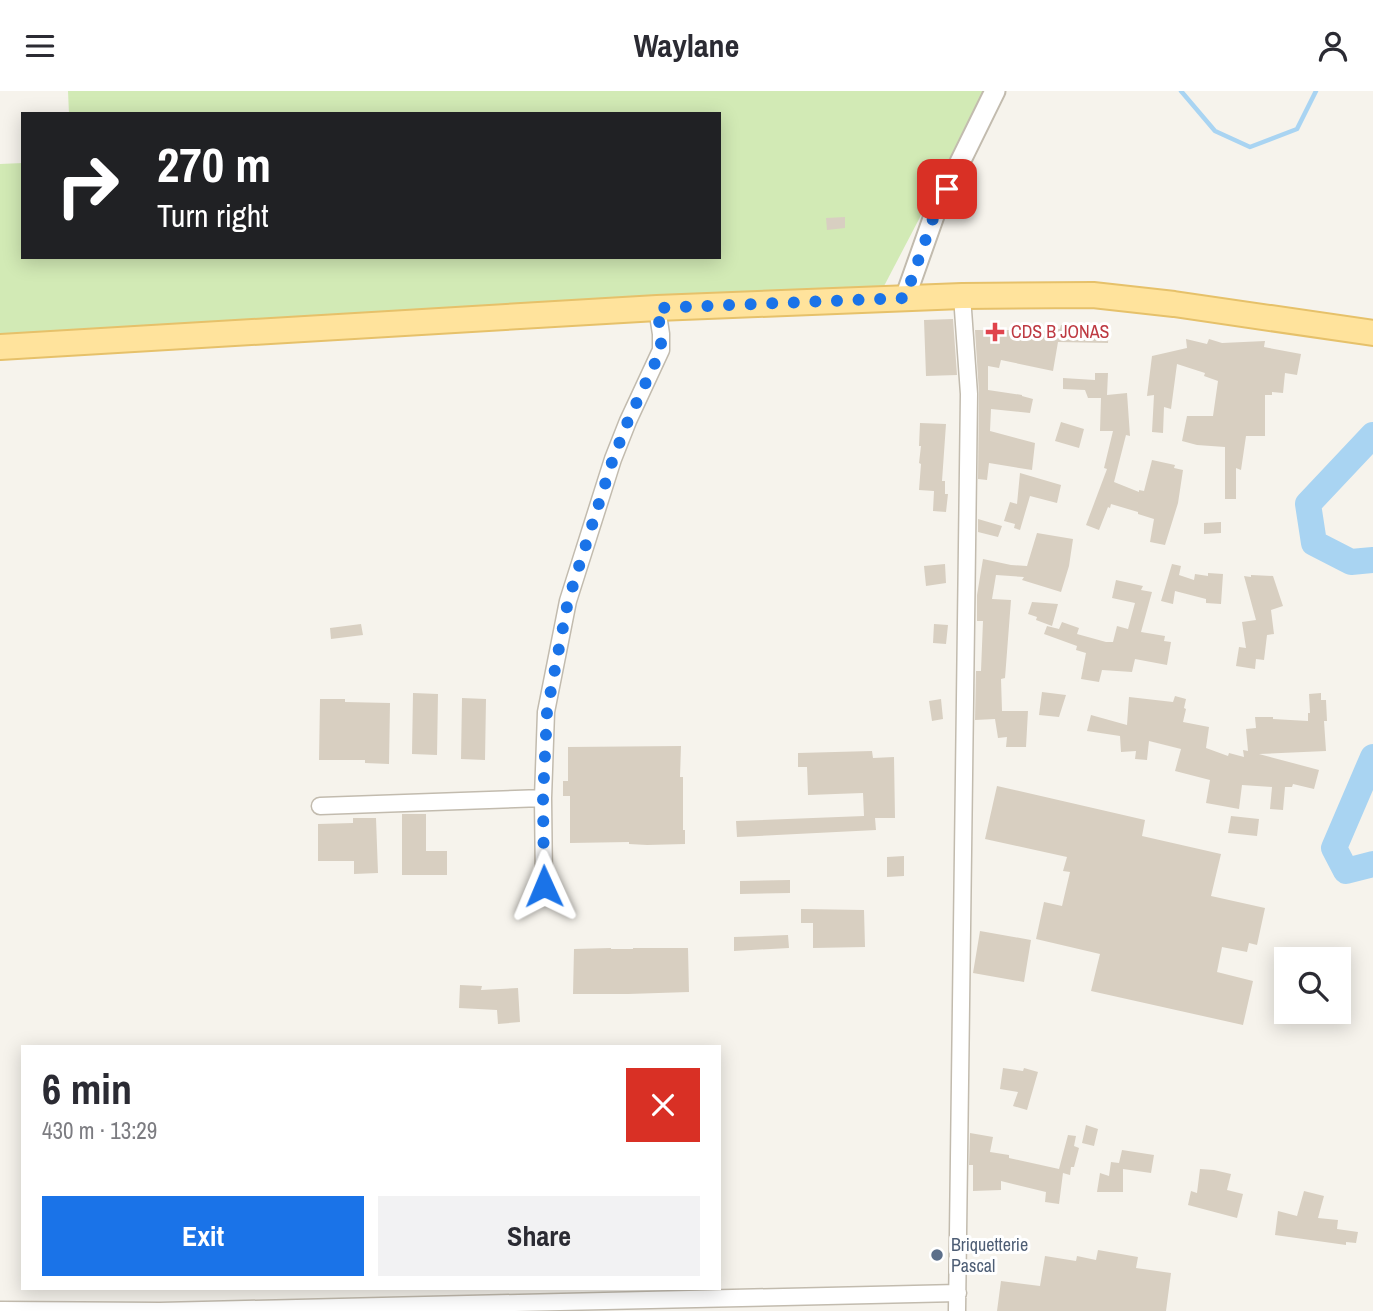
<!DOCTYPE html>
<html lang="en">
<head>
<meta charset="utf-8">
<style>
	body { margin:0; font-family:"Archivo Narrow",sans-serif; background:#f2f2f3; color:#2b2b33; height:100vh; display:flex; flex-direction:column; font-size:26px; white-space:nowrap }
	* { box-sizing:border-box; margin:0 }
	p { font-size:23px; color:#7c7c81 }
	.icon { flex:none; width:38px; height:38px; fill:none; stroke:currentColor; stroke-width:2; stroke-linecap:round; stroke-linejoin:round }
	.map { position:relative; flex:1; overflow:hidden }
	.panel { position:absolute; left:21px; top:954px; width:700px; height:245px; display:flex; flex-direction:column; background:#fff; border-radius:0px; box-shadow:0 4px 18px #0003 }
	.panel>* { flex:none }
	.guide { position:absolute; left:21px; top:21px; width:700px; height:147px; border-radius:0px; box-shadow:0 4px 18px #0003; background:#202124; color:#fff; overflow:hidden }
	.controls { position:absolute; left:1274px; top:856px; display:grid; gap:14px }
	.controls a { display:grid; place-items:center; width:77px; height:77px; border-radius:0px; background:#fff; box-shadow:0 4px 18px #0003; font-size:35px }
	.pin { position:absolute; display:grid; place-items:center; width:60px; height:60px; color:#fff; margin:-30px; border-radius:14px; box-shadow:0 4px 10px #0006 }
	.me { position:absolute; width:77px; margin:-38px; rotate:359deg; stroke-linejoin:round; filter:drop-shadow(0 0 5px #0008) }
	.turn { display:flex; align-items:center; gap:24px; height:147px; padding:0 21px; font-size:32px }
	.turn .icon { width:91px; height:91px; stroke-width:2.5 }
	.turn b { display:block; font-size:49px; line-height:60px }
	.round { display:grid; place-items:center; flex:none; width:74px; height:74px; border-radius:0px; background:#f2f2f3 }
	.head { display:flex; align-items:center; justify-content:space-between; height:119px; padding:0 21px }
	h1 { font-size:42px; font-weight:800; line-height:52px }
	.action { display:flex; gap:14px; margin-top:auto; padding:14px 21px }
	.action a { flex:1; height:80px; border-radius:0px; background:#1a73e8; color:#fff; font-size:28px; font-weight:800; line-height:80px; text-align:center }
	.action a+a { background:#f2f2f3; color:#2b2b33 }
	header { display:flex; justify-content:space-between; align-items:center; height:91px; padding:0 21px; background:#fff; font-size:32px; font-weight:800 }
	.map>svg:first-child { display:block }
</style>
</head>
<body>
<header><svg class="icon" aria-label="menu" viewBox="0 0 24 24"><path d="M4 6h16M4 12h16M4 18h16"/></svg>Waylane<svg class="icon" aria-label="person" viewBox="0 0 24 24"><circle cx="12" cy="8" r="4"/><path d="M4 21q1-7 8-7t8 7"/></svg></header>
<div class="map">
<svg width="1373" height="1220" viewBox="0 0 1373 1220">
	<rect width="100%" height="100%" fill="#f6f3ec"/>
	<path fill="#d2eab5" d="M68 0H986L883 197 0 243V73L23 72V166H719V23H69Z"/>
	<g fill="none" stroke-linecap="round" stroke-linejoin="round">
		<path stroke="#a9d4f2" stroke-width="4.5" d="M1181 0 1215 40 1250 56 1297 38 1316 0"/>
		<path stroke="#a9d4f2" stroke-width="26" d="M1373 344 1308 413 1314 452 1351 471 1373 469
			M1373 666 1334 757 1346 780 1373 773"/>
	</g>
	<path fill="#d8cfc1" d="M845 126V137L827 139 826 127Z
		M953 228 957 284 926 285 924 229Z
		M1061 234 1109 235 1108 252 1058 251 1053 280 1001 269 999 277 988 275V299L1022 304V305L1033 308 1030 322 991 318 990 340 1035 352 1032 379 989 372 987 389 978 388 979 302 975 239H1039L1047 240V237L1060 238Z
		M1186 248 1207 253 1209 248 1222 252 1265 250 1264 256 1301 263 1297 284 1285 282 1283 302 1272 301V304H1265V345H1246L1241 379 1236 377V408H1225V356L1197 354 1182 350 1187 325H1213L1218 290 1204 285 1205 282 1177 273 1171 318 1164 316 1163 342 1152 341 1154 304 1147 305 1152 265 1187 257Z
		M1095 282H1108L1107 304 1127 302 1130 345 1126 344 1114 391 1139 401V399L1144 400 1152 369 1175 374 1174 377 1183 379 1178 412 1165 454 1150 451 1154 428 1138 423V421L1111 413 1110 417 1108 416 1099 439 1086 434 1107 378 1104 377 1113 340H1100L1101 307H1088L1085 299 1063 298V287L1095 289Z
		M1061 331 1084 338 1079 357 1055 350Z
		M920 332 946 333 942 390H945V403H948L946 421 933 420 934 400 919 399 921 373 919 372 921 355H919Z
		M1020 382 1061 394 1057 412 1030 405 1020 439 1014 437 1015 433 1004 430 1010 411 1017 413Z
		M978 428 1002 435 998 446 978 441Z
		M1221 431V442L1204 443V432Z
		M1037 442 1073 448 1069 475 1061 501 1022 489 1024 486 996 484 992 508 1011 509 1005 587 1001 588 1002 620H1028L1026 656H1006L1007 646 998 647 995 628 975 629 976 580H981L983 530H977V504L983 468 1011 474 1027 475Z
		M945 473 946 492 926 495 924 475Z
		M1172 473 1181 475 1179 484 1194 489 1195 483 1208 485V482L1223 483 1221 513 1206 512V508L1175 500 1173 513 1161 510Z
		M1251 484 1273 485 1283 515 1271 519 1274 543 1267 544 1264 569 1256 568 1255 578 1236 575 1239 556 1246 557 1242 531 1256 529 1244 485 1251 486Z
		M1116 489 1143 495 1141 499 1152 501 1141 541 1165 545 1164 550 1171 551 1167 574 1135 568 1132 581 1102 579 1099 591 1081 588 1086 562 1076 559 1077 555 1044 543 1047 535 1059 538 1062 531 1079 537 1077 543 1106 551H1113L1117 535 1128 538 1135 512 1112 507Z
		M1032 511 1058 513 1052 535 1036 529 1037 526 1028 523Z
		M361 533 363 544 331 548 330 537Z
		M934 533 948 534 946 553 933 552Z
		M1042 601 1066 604 1059 626 1039 624Z
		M413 602 438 603 437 664 412 663Z
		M1321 602V609H1326L1327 630H1324L1326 660 1259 663 1319 679 1314 698 1293 693 1292 696H1285L1283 719 1270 718 1272 696 1242 694 1239 718 1206 712 1210 689 1175 680 1181 658 1149 650 1147 669 1135 668 1136 660 1121 661 1120 645 1087 640 1091 624 1127 634 1129 606 1173 611 1175 605 1186 608 1184 617 1186 618 1183 631 1209 636 1206 657 1228 665 1229 662 1244 666 1243 659 1248 660 1246 638 1256 637 1255 626H1273V628L1308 630V622H1310L1309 603Z
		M462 607 486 608 485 669 461 668Z
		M320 608H345V611L390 612 389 673 365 672V669H319Z
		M941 608 943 628 932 630 929 610Z
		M681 655 680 686H683V739H685V753L647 754 629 753V751L570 752V705H563V690H568V656Z
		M872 660 873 667 894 666 895 727H875L876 739 737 746 736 730 864 725 863 702 808 704 807 676H798V662Z
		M997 695 1145 729 1142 745 1221 763 1211 805 1265 817 1257 854 1249 852 1247 861 1222 856 1217 881 1253 890 1243 934 1091 900 1100 863 1036 848 1044 811 1062 815 1070 781 1063 780 1067 766 985 748Z
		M402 723H426V760H447V784H402Z
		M1231 725 1259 728 1257 745 1228 742Z
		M353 727H376L378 782 354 783V770H318V733L353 732Z
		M904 765V785L887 786V766Z
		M790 789V802L740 803V790Z
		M801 818 864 819 865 856 813 857V832H801Z
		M980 840 1031 849 1024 891 973 882Z
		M788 844 789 857 734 860V846Z
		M611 857V858H633V857H688L689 901 628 903H573L574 858Z
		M460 894 482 895 481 899 518 897 520 931 498 933 497 919 459 917Z
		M1003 977 1023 980 1024 977 1038 981 1027 1019 1013 1015 1018 1001 1000 998Z
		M1086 1034 1098 1038 1094 1055 1082 1052Z
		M970 1042 993 1046 990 1061 1009 1064V1067L1059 1078 1068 1044 1076 1045 1074 1055 1079 1057 1074 1076H1071L1070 1084 1063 1082 1059 1113 1045 1111 1046 1101 1001 1090V1099L973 1100V1074H969Z
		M1122 1059 1154 1064 1151 1082 1123 1078V1101H1097L1100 1082 1109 1085 1111 1071 1119 1072Z
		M1200 1078 1214 1079 1231 1083 1227 1099 1243 1103 1237 1127 1188 1114 1191 1100 1197 1102Z
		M1304 1100 1324 1105 1318 1127 1338 1129 1337 1138 1358 1141 1356 1152 1346 1151V1154L1275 1144 1278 1120 1297 1125Z
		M1098 1159 1138 1166 1136 1177 1171 1182 1166 1220H997L1001 1190 1040 1195 1045 1165 1076 1170 1077 1165 1096 1169Z"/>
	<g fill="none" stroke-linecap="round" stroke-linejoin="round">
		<g stroke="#c2bbae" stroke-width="19">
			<path id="minor" d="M320 715 543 707
				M544 795 543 707 546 621 568 510 613 368 628 330 661 259V243L657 217
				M0 1219 160 1220 958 1202
				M957 1220 969 303 962 205"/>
		</g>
		<g stroke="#c2bbae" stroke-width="23">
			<path id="tertiary" d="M905 207 935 122 995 0"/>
		</g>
		<g stroke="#e6c16a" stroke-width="28">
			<path id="primary" d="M0 256 657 217 962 205 1093 204 1174 213 1373 242"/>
		</g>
		<use href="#minor" stroke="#fff" stroke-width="16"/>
		<use href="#tertiary" stroke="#fff" stroke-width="19"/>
		<use href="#primary" stroke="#ffe39c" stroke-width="24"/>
	</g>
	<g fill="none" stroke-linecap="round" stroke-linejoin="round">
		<path stroke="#1a73e8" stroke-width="12" stroke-dasharray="0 21.6" d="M544 795 543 707 547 621 551 599 568 510 613 368 628 330 661 259V243L657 217 905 207 935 122 947 98"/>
	</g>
	<path fill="#e0444e" stroke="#fff" stroke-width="2.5" d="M991.5 230.5h7v7h7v7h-7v7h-7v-7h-7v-7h7z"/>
	<circle fill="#5c6f8a" stroke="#fff" stroke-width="2.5" cx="937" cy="1164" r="7"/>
	<g text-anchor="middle" stroke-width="6" stroke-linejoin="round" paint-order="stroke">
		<g font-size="18" fill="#be3a42" stroke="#fff" text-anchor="start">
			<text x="1011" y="247">CDS B JONAS</text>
		</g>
		<g font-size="18" fill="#4e5e75" stroke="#fff" text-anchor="start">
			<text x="951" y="1160">Briquetterie<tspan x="951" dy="21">Pascal</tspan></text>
		</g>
	</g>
</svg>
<div class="controls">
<a><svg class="icon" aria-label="search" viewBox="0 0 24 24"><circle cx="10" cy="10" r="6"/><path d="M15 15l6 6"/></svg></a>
</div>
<div class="pin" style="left:947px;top:98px;background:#d93025"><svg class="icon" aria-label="arrive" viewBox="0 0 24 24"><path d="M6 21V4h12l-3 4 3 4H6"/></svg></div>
<svg class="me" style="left:544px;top:795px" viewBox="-20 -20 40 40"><path d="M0-17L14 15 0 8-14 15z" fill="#1a73e8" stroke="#fff" stroke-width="4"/></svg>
<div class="guide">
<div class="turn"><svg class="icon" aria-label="right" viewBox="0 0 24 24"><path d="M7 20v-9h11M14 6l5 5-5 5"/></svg><div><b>270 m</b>Turn right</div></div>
</div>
<section class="panel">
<div class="head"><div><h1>6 min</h1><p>430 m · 13:29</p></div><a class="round" style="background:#d93025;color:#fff"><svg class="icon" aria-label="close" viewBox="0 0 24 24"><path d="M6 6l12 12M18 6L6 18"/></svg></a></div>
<div class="action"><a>Exit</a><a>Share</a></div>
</section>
</div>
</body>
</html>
